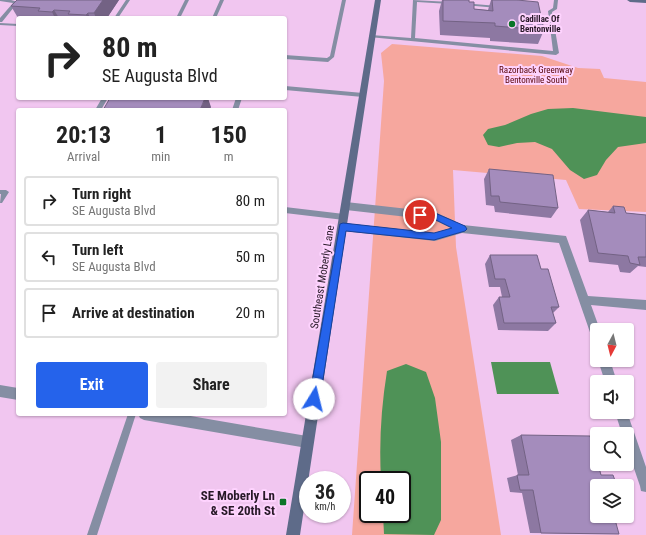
<!DOCTYPE html>
<html lang="en">
<head>
<meta charset="utf-8">
<style>
	body { margin:0; font-family:"Roboto Condensed",sans-serif; background:#f2f2f2; color:#222; height:100vh; display:flex; flex-direction:column; font-size:15px; white-space:nowrap }
	* { box-sizing:border-box; margin:0 }
	p { font-size:13px; color:#767676 }
	.icon { flex:none; width:22px; height:22px; fill:none; stroke:currentColor; stroke-width:2; stroke-linecap:round; stroke-linejoin:round }
	.map { position:relative; flex:1; overflow:hidden }
	.details { position:absolute; left:16px; top:108px; width:271px; height:308px; display:flex; flex-direction:column; background:#fff; border-radius:4px; box-shadow:0 1px 3px #0004 }
	.details>* { flex:none }
	.guide { position:absolute; left:16px; top:16px; width:271px; height:84px; border-radius:4px; box-shadow:0 1px 3px #0004; background:#fff; color:#222; overflow:hidden }
	.needle { width:26px; rotate:187deg }
	.controls { position:absolute; left:590px; top:323px; display:grid; gap:8px }
	.controls a { display:grid; place-items:center; width:44px; height:44px; border-radius:4px; background:#fff; box-shadow:0 1px 3px #0004; font-size:20px }
	.speed { position:absolute; left:299px; top:471px; display:flex; gap:8px; font-size:20px; font-weight:700; text-align:center }
	.speed>* { display:grid; place-content:center; width:52px; height:52px; border-radius:50%; background:#fff; box-shadow:0 1px 3px #0004; line-height:1 }
	.speed small { font-size:10px; font-weight:400 }
	.speed .limit { border:2px solid #111; border-radius:6px; background:#fff; color:#111 }
	.pin { position:absolute; display:grid; place-items:center; width:34px; height:34px; color:#fff; margin:-17px; border:2px solid #fff; border-radius:50%; box-shadow:0 1px 4px #0007 }
	.me { position:absolute; width:44px; margin:-22px; rotate:9deg; stroke-linejoin:round; filter:drop-shadow(0 0 3px #0008) }
	.turn { display:flex; align-items:center; gap:14px; height:84px; padding:0 20px; font-size:18px }
	.turn .icon { width:52px; height:52px; stroke-width:2.5 }
	.turn b { display:block; font-size:28px; line-height:34px }
	.eta { display:flex; justify-content:space-evenly; align-items:center; height:68px; text-align:center }
	.eta b { font-size:24px; font-weight:700; line-height:28px }
	.cta { display:flex; gap:8px; margin-top:auto; padding:8px 20px }
	.cta a { flex:1; height:46px; border-radius:4px; background:#2563eb; color:#fff; font-size:16px; font-weight:700; line-height:46px; text-align:center }
	.cta a+a { background:#f2f2f2; color:#222 }
	ul { padding:0; list-style:none }
	li { display:flex; align-items:center; gap:12px; height:50px; margin:0 8px 6px; padding:0 12px; border:2px solid #e0e0e0; border-radius:4px }
	li div { flex:1 }
	li b { display:block; font-size:15px }
	li em { font-style:normal }
	.map>svg:first-child { display:block }
</style>
</head>
<body>
<div class="map">
<svg width="646" height="535" viewBox="0 0 646 535">
	<rect width="100%" height="100%" fill="#f1c6f0"/>
	<path fill="#f6a79e" fill-rule="evenodd" d="M392 44 542 56 578 68 600 69 604 78 646 82V212L579 209 566 180 453 170 456 247 501 535H352L384 81 381 53ZM368 480H402V514H368Z"/>
	<path fill="#4f9257" d="M573 108 646 117V143L618 147 606 160 597 175 584 179 570 170 552 149 535 142 517 143 499 147 488 145 483 135 488 129 505 125 531 114 548 109Z
		M491 362H550L559 394H497Z
		M406 364 426 372 435 398 441 442V520L434 535 384 534 383 514H402V480H381C379 443 381 408 387 371Z"/>
	<g fill="none" stroke-linecap="round" stroke-linejoin="round">
		<path fill="#858ea3" fill-rule="evenodd" d="M0 0H11L18 2 2 22H0V18L13 3 0 1Z
			M126 0H130L118 18H114Z
			M185 0H189L180 18H176Z
			M220 0H224L216 18H212Z
			M342 0H346L334 57 328 62 285 59V55L327 58 330 56Z
			M413 0 450 2 452 3 450 4 417 2 415 38 553 51 548 11 553 8 554 0H558L557 9 552 12 559 53 556 55 369 37V36L371 35 411 38Z
			M462 3 498 6 500 7 498 8 464 5H462Z
			M0 23 18 24V26L0 25Z
			M285 86 363 93 366 95 363 97 285 90Z
			M102 98H108L101 110H95Z
			M236 98H242L238 110H232Z
			M0 190H6L9 192 2 203H0L1 194H0Z
			M285 207 344 214 347 217 344 220 285 213Z
			M128 414H136L97 535H87Z"/>
		<path fill="#858ea3" fill-rule="evenodd" d="M346 202 435 212 463 225 566 236 588 296 646 300V310L591 305 600 330H597V343L593 342 592 338 559 243 462 233 435 241 343 231 340 230 338 227 340 224 343 223 435 233 451 228 434 220 346 210 341 206Z
			M598 360H610L617 382H605Z
			M0 385 18 388V400L0 397Z
			M615 412H627L646 467V492L641 491 640 486 627 448V434H622Z
			M138 414H179L307 436 311 438 313 442 311 446 307 448 144 420 140 418Z"/>
		<path fill="#5e6b89" fill-rule="evenodd" d="M375 0H381L300 535H286Z
			M627 0H646V3L630 2Z"/>
	</g>
	<path fill="#8d78a2" d="M17 0H119L107 18H18L11 6Z
		M442 0H469V2L474 9 488 10 491 0H517L544 30 538 44 490 41V38L440 35 439 11Z
		M489 169 558 208 551 218 495 212 494 206 486 205 484 179Z
		M613 206 626 213 646 215V267L638 266 630 273 620 272 618 265 589 262 580 220 588 210 608 212Z
		M490 255 541 269 559 307 553 313 556 323 548 331 498 330 493 305 499 297H502L500 287H489L485 264Z
		M521 435 597 486 619 534 530 533 522 493 510 492 507 478 518 475 511 440Z"/>
	<path fill="#736284" d="M103 0H119L107 18H96L94 13Z
		M54 10 59 18H55L52 12Z
		M88 13 90 18H87L86 15Z
		M205 98H208L211 107 210 110H200Z"/>
	<path fill="#a48cbc" stroke="#736284" d="M17 0H103L94 13H88L86 15 68 14 70 11 54 10 52 12 38 11 40 8 11 6Z
		M443 0H469V2H474V9L493 11 492 0H517L538 2 544 30 495 26V23L443 21Z
		M110 98H205L200 110H103Z
		M489 169 553 175 558 208 500 202 499 196H491Z
		M613 206 624 207 626 213 646 215V257H638L640 265 630 263 628 256 598 253 588 210 615 213Z
		M490 255H537L541 269H548L559 307H551L556 323H504L499 297H510L505 279H495Z
		M521 435 590 436 597 460V464H598L601 475H613L617 486H597V516H614L619 534 541 533 533 490H520L517 475H529Z"/>
	<path fill="#2563eb" stroke="#184099" d="M420 211 435 213 465 226 467 229 465 231 434 240 346 231 320 399 318 402 314 404 311 402 309 399 340 224 343 223 434 233 452 228 434 219 417 217 416 215 417 212Z"/>
	<g fill="#0a7528" stroke="#fed3fe" stroke-width="1.5">
		<circle cx="512" cy="24" r="4"/>
		<rect x="279" y="498" width="8" height="8" rx="2"/>
	</g>
	<g text-anchor="middle" stroke-width="4" stroke-linejoin="round" paint-order="stroke">
		<g font-size="9" font-weight="bold" fill="#271827" stroke="#fed3fe" text-anchor="start">
			<text x="520" y="22">Cadillac Of<tspan x="520" dy="10">Bentonville</tspan></text>
		</g>
		<g font-size="9" fill="#540105" stroke="#fed3fe">
			<text x="536" y="73">Razorback Greenway<tspan x="536" dy="10">Bentonville South</tspan></text>
		</g>
		<g font-size="11" fill="#271827" stroke="#fed3fe">
			<text transform="translate(322 277) rotate(-81)" y="4">Southeast Moberly Lane</text>
		</g>
		<g font-size="13" font-weight="bold" fill="#271827" stroke="#fed3fe" text-anchor="end">
			<text x="275" y="500">SE Moberly Ln<tspan x="275" dy="15">&amp; SE 20th St</tspan></text>
		</g>
	</g>
</svg>
<div class="controls">
<a><svg class="needle" viewBox="-14 -14 28 28"><path d="M0-13l5 13h-10z" fill="#e53935"/><path d="M0 13l5-13h-10z" fill="#767676"/></svg></a>
<a><svg class="icon" aria-label="sound" viewBox="0 0 24 24"><path d="M4 9h4l5-4v14l-5-4H4zM17 9q2 3 0 6"/></svg></a>
<a><svg class="icon" aria-label="search" viewBox="0 0 24 24"><circle cx="10" cy="10" r="6"/><path d="M15 15l6 6"/></svg></a>
<a><svg class="icon" aria-label="layers" viewBox="0 0 24 24"><path d="M12 4l9 5-9 5-9-5zM3 14l9 5 9-5"/></svg></a>
</div>
<div class="speed"><div>36<small>km/h</small></div><div class="limit">40</div></div>
<div class="pin" style="left:420px;top:215px;background:#d93025"><svg class="icon" aria-label="arrive" viewBox="0 0 24 24"><path d="M6 21V4h12l-3 4 3 4H6"/></svg></div>
<svg class="me" style="left:314px;top:399px" viewBox="-20 -20 40 40"><circle r="19" fill="#fff"/><path d="M0-13L10 11 0 6-10 11z" fill="#2563eb"/></svg>
<div class="guide">
<div class="turn"><svg class="icon" aria-label="right" viewBox="0 0 24 24"><path d="M7 20v-9h11M14 6l5 5-5 5"/></svg><div><b>80 m</b>SE Augusta Blvd</div></div>
</div>
<section class="details">
<div class="eta">
<div><b>20:13</b><p>Arrival</p></div>
<div><b>1</b><p>min</p></div>
<div><b>150</b><p>m</p></div>
</div>
<ul>
<li><svg class="icon" aria-label="right" viewBox="0 0 24 24"><path d="M7 20v-9h11M14 6l5 5-5 5"/></svg><div><b>Turn right</b><p>SE Augusta Blvd</p></div><em>80 m</em></li>
<li><svg class="icon" aria-label="left" viewBox="0 0 24 24"><path d="M17 20v-9H6M10 6l-5 5 5 5"/></svg><div><b>Turn left</b><p>SE Augusta Blvd</p></div><em>50 m</em></li>
<li><svg class="icon" aria-label="arrive" viewBox="0 0 24 24"><path d="M6 21V4h12l-3 4 3 4H6"/></svg><div><b>Arrive at destination</b></div><em>20 m</em></li>
</ul>
<div class="cta"><a>Exit</a><a>Share</a></div>
</section>
</div>
</body>
</html>
